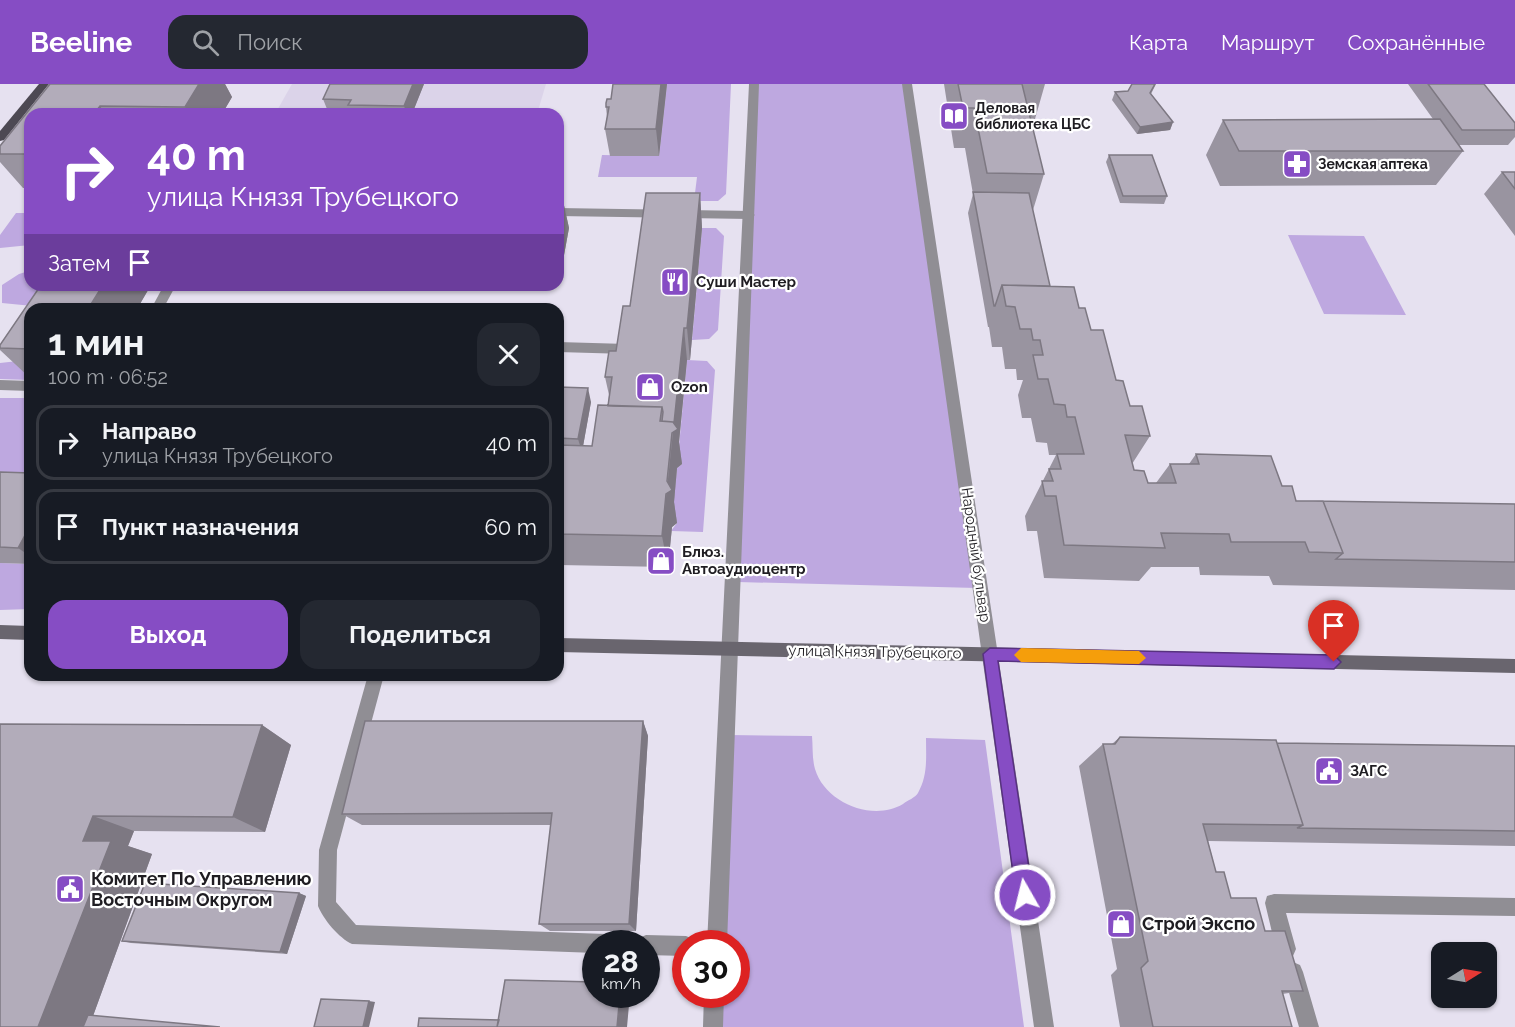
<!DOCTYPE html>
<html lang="ru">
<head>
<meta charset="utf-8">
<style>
	body { margin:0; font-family:Raleway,sans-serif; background:#242831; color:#f1f3f6; height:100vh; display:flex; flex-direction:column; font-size:22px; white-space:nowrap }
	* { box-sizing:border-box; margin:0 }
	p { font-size:20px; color:#9ea1a6 }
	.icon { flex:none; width:33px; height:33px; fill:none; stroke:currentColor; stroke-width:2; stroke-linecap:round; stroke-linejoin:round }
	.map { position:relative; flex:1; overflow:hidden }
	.drawer { position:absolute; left:24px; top:219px; width:540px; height:378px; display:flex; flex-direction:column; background:#171b24; border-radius:18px; box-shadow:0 2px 4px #0004 }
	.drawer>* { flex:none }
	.guide { position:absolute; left:24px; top:24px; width:540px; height:183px; border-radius:18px; box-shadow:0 2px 4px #0004; background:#864dc4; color:#fff; overflow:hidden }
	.needle { width:39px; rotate:79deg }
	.controls { position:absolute; left:1431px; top:858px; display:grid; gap:12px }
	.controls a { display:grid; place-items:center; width:66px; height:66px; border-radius:12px; background:#171b24; box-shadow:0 2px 4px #0004; font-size:30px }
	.speed { position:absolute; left:582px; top:846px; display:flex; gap:12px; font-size:30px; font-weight:700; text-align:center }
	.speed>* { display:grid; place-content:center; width:78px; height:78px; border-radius:50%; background:#171b24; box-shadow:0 2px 4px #0004; line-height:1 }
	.speed small { font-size:15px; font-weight:400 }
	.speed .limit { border:9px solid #d22; background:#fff; color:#111 }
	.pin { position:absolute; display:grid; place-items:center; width:51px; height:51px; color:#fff; margin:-62px -26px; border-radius:50% 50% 50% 0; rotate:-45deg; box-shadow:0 0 6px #0007 }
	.pin .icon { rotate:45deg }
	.me { position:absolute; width:66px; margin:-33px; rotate:352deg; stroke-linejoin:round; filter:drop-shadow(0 0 4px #0008) }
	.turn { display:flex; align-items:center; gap:21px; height:126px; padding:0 24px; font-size:27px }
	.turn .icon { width:78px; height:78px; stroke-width:2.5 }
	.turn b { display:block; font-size:42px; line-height:51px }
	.then { display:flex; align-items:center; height:57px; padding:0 24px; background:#0003; gap:12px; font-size:22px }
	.round { display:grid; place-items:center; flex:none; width:63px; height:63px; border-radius:18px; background:#242831 }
	.head { display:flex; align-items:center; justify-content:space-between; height:102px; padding:0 24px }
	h1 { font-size:36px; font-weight:700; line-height:45px }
	.button { display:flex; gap:12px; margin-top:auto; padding:12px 24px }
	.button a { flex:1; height:69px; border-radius:18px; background:#864dc4; color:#fff; font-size:24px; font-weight:700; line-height:69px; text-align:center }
	.button a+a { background:#242831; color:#f1f3f6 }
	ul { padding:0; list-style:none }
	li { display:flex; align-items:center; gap:18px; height:75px; margin:0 12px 9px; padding:0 12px; border:3px solid #363941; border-radius:18px }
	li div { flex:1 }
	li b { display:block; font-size:22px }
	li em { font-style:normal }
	header { display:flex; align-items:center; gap:36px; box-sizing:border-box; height:84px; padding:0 30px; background:#864dc4; color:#fff }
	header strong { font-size:28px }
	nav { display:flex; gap:33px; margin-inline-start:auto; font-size:21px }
	.search { width:420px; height:54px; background:#242831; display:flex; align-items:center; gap:15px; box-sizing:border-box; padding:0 21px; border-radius:18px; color:#9ea1a6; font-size:22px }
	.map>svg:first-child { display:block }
</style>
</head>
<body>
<header>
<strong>Beeline</strong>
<div class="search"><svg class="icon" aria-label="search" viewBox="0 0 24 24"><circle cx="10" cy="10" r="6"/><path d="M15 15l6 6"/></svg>Поиск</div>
<nav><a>Карта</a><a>Маршрут</a><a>Сохранённые</a></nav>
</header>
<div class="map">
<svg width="1515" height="943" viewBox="0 0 1515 943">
	<rect width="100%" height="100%" fill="#e6e1f0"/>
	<path fill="#dbd3e9" d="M292 0H546L537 30H275Z"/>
	<path fill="#bea8e0" d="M667 0H731L726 110 718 117H694L697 93H598L602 71 659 72Z
		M756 0H904L977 504 738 498Z
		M16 129H30V161L0 164V151Z
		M702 144H716L724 152 718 246 709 255 692 256Z
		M1288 151 1364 152 1406 231 1324 230Z
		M29 187 30 201H93L43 223 2 219V201L19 190Z
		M30 268V296L0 295V279L18 277Z
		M687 276 707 277 715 286 703 448 671 447 677 439 672 431 677 384 682 380 678 373Z
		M0 314H30V389H0Z
		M0 479 30 480V525L0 526Z
		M729 651 812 652C813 663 812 675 815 685 825 719 873 738 903 720 908 716 915 714 918 709 928 691 926 674 926 654L985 656 1024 943H717L718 911 736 910V860L721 859Z"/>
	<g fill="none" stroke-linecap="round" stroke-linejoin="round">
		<path fill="#908e94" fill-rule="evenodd" d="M558 124 749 127 755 131 749 135 558 132Z
			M164 201H176L163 225H151Z
			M558 258 627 260 633 265 627 270 558 268Z
			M0 296 30 297V307L0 306Z
			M368 591H384L337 766 336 818 356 841 606 850 613 853 615 860H596V869L352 860C339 854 323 835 318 822L319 766Z
			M1274 810 1515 814V832L1286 829 1296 865 1293 872 1286 875 1279 872 1276 865 1265 819 1267 812Z
			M646 851 686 852 693 855 695 860H686V872L646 871V860H637L639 854Z
			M1293 878 1300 881 1303 888 1319 943H1299L1283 888 1286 881Z"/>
		<path fill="#908e94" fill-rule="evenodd" d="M749 0H759L727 860H707Z
			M902 0H912L1054 943H1034Z
			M704 910H724L723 943H703Z"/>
		<path fill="#69656e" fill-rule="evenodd" d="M0 541 30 542V556L0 555Z
			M558 554 1515 575V589L558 568Z"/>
		<path fill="#4d4953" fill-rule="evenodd" d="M39 0H49L4 56 0 57V47Z"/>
	</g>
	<path fill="#9994a0" d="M50 0H225L232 13 222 30H30V104H23L0 78V62Z
		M330 0H424L412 30H329L323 15Z
		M667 0 659 72H610L605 45 607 33 606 23 611 15Z
		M944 0H1045L1035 35H1030L1044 90 1033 126 1050 202 1079 224 1130 322 1150 352 1132 380 1134 386 1148 399H1156L1170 380H1189L1196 370 1282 402 1296 417 1515 420V506L1273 501 1269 492 1200 491 1199 483H1151L1139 497 1044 494 1037 447H1027L1025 432 1056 371H1049L1047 359 1036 358 1031 334H1022L1018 311 1023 296H1017L1016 285H1005L1002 263H992L989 243H988L968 129 973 110 965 64H954Z
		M1132 0H1156L1151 10 1173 38 1170 46 1137 50 1112 16 1115 8 1128 7Z
		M1408 0H1484L1515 39V53L1508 61H1459L1463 67 1436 101 1220 102 1206 71 1223 36 1433 35Z
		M1109 71 1167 112 1164 120 1120 119 1106 78Z
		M1502 88H1515V152L1484 110Z
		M700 109 702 144 690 276H687L679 358 682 380 677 384 674 418 677 439 672 443 668 483 559 481 558 303 591 318 583 362H592L608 322 609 311 605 293 616 267 630 222Z
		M558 117H563L569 144 562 182H558Z
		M41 201H151L137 225H30V294L0 266V261Z
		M0 388 30 389V480L0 479Z
		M643 637 648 652 636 847H550L539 840 551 741H362L342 730Z
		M0 640 262 641 291 661 265 748 134 747 128 762 152 770 93 932Z
		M1120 653 1277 659 1515 662V762L1208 757 1216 788 1231 814 1265 847 1303 907 1282 910 1292 943H1120L1111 891 1117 885 1079 682 1103 660H1112Z
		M299 809 306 812 287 870 131 859 122 857Z"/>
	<path fill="#7d7882" d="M199 0H225L232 13 222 30H189L185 23Z
		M413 0H424L412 30H407L404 22Z
		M661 0H667L659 72 656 45Z
		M100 22 105 30H94Z
		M1173 38 1170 46 1137 50 1140 43Z
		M700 109 702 144 690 276 687 244Z
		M563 117 569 144 562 182 558 167V143Z
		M103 201H151L137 225H88Z
		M684 244 687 276 679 358 682 380 677 384 674 418 677 439 672 443 668 483 662 452Z
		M588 304 591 318 582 368 578 355Z
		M30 442V472L18 464Z
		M643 637 648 652 636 847 629 840Z
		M262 641 291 661 265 748 233 733Z
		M93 732 134 747 128 762 152 770 89 943H38L83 757Z
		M299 809 306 812 287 870 280 868Z
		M620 910H630L627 943H617Z
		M369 917 375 918 369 943H363Z"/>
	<path fill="#b2acba" stroke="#7d7882" stroke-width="1.5" d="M50 0H199L185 23 100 22 94 30H30V70H0V62Z
		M330 0H413L404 22 348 21 351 16 323 15Z
		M613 0H661L656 45H605L609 23H606V19L607 15H611Z
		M958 0H1022L1044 90 987 89 974 24H963Z
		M1132 0H1155L1150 9 1173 38 1140 43 1115 8 1128 7Z
		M1428 0H1484L1515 39V46H1462Z
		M1440 35 1463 67H1239L1223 36Z
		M1109 71H1152L1167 112H1123Z
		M1502 88H1515V105Z
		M973 108 1029 109 1050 202 1002 201 995 222H994Z
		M646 109H700L687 244H684L674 339 673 338 662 337 663 328 662 323 608 322 612 293H605L609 267H616L623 222H630Z
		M558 117H563L558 143Z
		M41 201H103L88 225H30V265L0 264V261Z
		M1002 201 1074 203 1079 224H1085L1091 246H1103L1116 296 1123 297 1130 322H1142L1150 352 1125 351 1134 386 1144 387 1148 399H1176L1170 380H1199L1196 370 1271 372 1282 402H1292L1296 417H1323L1343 469 1309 468 1305 458H1231L1229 450 1161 449 1165 464 1064 461 1056 412H1045L1042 397H1053L1049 385H1061L1057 370H1084L1075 333H1067L1065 321 1054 320 1048 295H1038L1033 271H1043L1040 256H1033L1031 245H1020L1015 223 1006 222Z
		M558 303 588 304 578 355 558 354Z
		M598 321 662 323 660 337 673 338 678 345 672 349 667 397 672 406 666 410 662 452 558 450V361L592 362Z
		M0 388 30 389V442L18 464 0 463Z
		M1313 417 1515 420V478L1336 475 1343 469 1323 417Z
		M365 637H643L629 840H539L552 729 342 730Z
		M0 640 262 641 233 733 93 732 83 757H111L38 943H0Z
		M1120 653 1276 656 1303 741 1203 740 1216 788H1224L1231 814H1256L1265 847H1285L1303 907H1282L1292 943H1153L1141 884 1148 877 1103 660H1115Z
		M1277 659 1515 662V747L1297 744 1303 741Z
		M145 799 299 809 280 868 122 857Z
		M505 896 596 898V910H620L617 943H497Z
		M321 915 369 917 363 943H314Z
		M88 931 220 943H83Z
		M419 934 499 936 497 943H418Z"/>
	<path fill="#864dc4" stroke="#57327f" stroke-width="1.5" d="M990 564 1334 571 1341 578 1334 585 998 577 1033 811 1031 817 1025 819 1019 817 1016 811 983 570Z"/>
	<path fill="#f59e0b" d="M1021 564 1139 567 1146 574 1139 580 1021 578 1014 571Z"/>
	<defs>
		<g id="library-square" transform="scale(1.5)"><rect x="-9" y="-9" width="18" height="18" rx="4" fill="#864dc4" stroke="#fff"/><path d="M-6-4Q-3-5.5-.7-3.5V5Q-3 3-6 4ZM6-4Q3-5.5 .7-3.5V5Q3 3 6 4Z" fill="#fff"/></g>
		<g id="pharmacy-square" transform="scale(1.5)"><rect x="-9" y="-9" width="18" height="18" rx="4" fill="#864dc4" stroke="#fff"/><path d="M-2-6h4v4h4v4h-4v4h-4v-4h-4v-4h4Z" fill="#fff"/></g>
		<g id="restaurant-square" transform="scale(1.5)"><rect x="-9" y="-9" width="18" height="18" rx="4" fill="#864dc4" stroke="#fff"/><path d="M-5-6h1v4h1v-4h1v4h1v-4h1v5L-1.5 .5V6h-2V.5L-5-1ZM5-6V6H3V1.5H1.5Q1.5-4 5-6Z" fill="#fff"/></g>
		<g id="shop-square" transform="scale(1.5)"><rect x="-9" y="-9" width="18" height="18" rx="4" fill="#864dc4" stroke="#fff"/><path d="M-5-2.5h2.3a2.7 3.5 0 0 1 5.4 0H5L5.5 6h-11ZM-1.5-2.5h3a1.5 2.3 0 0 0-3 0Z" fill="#fff"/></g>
		<g id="civic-square" transform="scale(1.5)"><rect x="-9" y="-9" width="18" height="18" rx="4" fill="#864dc4" stroke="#fff"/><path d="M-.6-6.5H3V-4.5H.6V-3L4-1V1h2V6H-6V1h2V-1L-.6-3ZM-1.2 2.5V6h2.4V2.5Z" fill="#fff"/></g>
	</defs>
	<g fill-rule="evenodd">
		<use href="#library-square" x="954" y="32"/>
		<use href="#pharmacy-square" x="1297" y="80"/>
		<use href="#restaurant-square" x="675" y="198"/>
		<use href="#shop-square" x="650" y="303"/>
		<use href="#shop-square" x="661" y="477"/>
		<use href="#civic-square" x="1329" y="687"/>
		<use href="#civic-square" x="70" y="805"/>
		<use href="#shop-square" x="1121" y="840"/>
	</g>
	<g text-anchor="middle" stroke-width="4.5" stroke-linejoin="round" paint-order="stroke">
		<g font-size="14" font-weight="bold" fill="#1f1d22" stroke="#fff" text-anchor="start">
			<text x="975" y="29">Деловая<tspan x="975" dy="16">библиотека ЦБС</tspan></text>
			<text x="1318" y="85">Земская аптека</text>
		</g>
		<g font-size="15" font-weight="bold" fill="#1f1d22" stroke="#fff" text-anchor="start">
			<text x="696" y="203">Суши Мастер</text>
			<text x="671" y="308">Ozon</text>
			<text x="682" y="473">Блюз.<tspan x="682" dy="17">Автоаудиоцентр</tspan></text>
			<text x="1350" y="692">ЗАГС</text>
		</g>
		<g font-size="15" fill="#1f1d22" stroke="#fff">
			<text transform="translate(976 471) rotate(82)" y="5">Народный бульвар</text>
			<text transform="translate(875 568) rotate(1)" y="5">улица Князя Трубецкого</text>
		</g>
		<g font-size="18" font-weight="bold" fill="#1f1d22" stroke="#fff" text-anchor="start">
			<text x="91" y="801">Комитет По Управлению<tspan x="91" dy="21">Восточным Округом</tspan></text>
			<text x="1142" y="846">Строй Экспо</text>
		</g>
	</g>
</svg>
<div class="controls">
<a><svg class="needle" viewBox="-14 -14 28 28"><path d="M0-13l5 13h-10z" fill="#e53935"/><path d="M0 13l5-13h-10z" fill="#9ea1a6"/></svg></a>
</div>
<div class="speed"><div>28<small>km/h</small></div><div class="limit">30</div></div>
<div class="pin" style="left:1334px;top:578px;background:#d93025"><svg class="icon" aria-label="arrive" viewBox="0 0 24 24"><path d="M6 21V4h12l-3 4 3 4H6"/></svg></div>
<svg class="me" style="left:1025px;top:811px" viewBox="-20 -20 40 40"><circle r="17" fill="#864dc4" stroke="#fff" stroke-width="3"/><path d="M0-11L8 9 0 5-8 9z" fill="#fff"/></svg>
<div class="guide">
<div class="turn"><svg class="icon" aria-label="right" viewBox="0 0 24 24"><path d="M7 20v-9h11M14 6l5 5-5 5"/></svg><div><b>40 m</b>улица Князя Трубецкого</div></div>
<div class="then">Затем<svg class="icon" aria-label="arrive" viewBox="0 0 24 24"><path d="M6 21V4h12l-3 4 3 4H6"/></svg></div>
</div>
<section class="drawer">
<div class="head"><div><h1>1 мин</h1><p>100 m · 06:52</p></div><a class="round"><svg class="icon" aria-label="close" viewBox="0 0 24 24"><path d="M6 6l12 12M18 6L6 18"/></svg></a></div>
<ul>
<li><svg class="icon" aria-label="right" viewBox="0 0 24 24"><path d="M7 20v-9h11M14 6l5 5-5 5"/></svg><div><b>Направо</b><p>улица Князя Трубецкого</p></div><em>40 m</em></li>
<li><svg class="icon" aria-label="arrive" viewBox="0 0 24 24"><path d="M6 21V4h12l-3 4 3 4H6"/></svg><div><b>Пункт назначения</b></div><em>60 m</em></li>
</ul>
<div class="button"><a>Выход</a><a>Поделиться</a></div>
</section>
</div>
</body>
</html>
